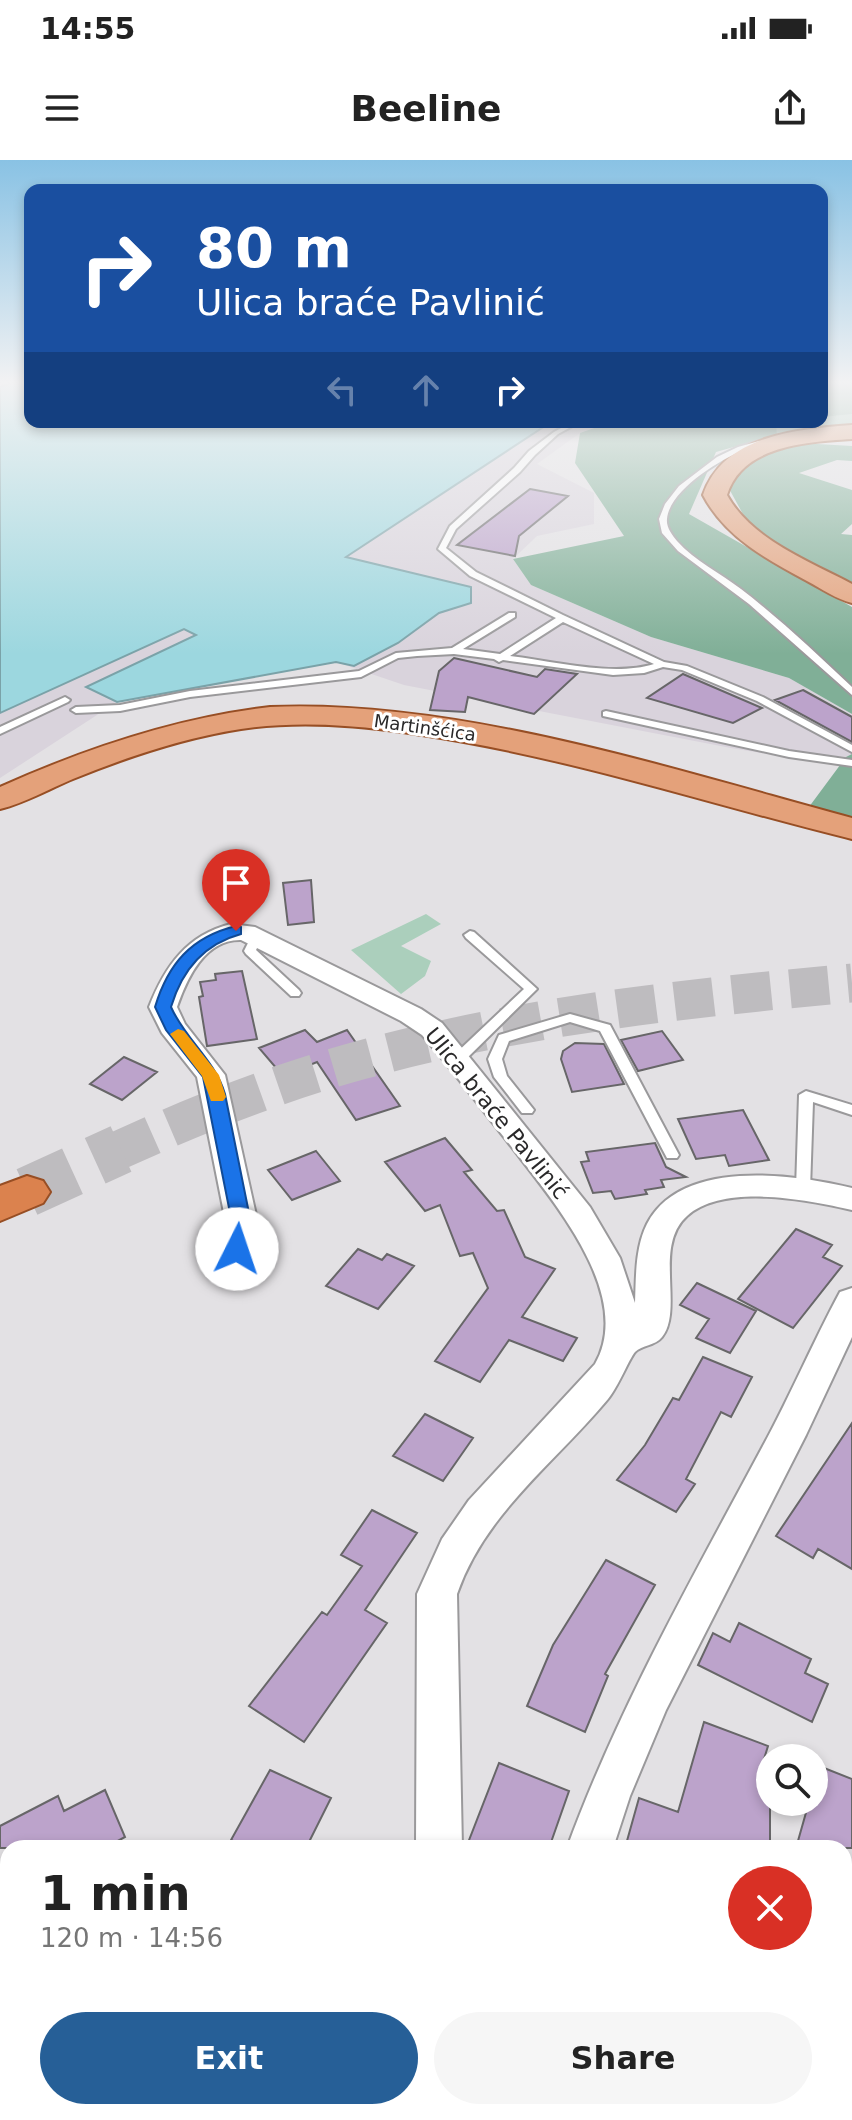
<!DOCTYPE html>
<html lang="en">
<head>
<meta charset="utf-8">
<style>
	body { margin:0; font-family:"DejaVu Sans",sans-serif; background:#f6f6f6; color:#222; height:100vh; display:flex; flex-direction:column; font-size:30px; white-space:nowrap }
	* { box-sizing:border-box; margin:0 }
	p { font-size:26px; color:#767676 }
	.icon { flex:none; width:44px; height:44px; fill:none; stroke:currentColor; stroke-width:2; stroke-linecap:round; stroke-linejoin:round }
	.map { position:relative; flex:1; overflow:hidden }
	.sheet { position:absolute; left:0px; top:1680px; width:852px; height:280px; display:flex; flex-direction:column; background:#fff; border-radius:24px 24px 0 0; box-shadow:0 4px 12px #0003 }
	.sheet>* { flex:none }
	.banner { position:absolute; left:24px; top:24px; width:804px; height:244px; border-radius:16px; box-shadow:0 4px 12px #0003; background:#1a4fa0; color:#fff; overflow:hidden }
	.controls { position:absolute; left:756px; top:1584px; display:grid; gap:16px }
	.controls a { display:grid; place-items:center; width:72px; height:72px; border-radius:50%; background:#fff; box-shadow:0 4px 12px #0003; font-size:40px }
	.pin { position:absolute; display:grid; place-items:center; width:68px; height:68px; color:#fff; margin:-82px -34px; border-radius:50% 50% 50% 0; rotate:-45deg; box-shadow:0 0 8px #0007 }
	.pin .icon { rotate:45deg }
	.me { position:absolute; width:88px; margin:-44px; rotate:4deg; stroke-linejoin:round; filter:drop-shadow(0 0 6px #0008) }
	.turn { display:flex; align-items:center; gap:28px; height:168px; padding:0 40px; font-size:36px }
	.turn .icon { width:104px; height:104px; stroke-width:2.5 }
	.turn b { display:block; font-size:56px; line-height:68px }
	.lanes { display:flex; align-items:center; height:76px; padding:0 40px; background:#0003; justify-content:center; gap:40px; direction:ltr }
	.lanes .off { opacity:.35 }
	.round { display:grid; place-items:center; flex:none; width:84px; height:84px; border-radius:42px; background:#f6f6f6 }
	.head { display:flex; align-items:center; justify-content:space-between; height:136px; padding:0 40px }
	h1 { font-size:48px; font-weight:600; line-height:60px }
	.button { display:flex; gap:16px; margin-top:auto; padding:16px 40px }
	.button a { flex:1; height:92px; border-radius:48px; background:#265f97; color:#fff; font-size:32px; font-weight:600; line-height:92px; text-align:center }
	.button a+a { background:#f6f6f6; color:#222 }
	.status { display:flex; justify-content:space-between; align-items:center; height:56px; padding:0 40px; background:#fff; direction:ltr }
	.status svg { height:22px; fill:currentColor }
	header { display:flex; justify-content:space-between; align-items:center; height:104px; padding:0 40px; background:#fff; font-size:36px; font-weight:600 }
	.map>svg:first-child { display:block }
</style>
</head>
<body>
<div class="status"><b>14:55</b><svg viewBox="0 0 49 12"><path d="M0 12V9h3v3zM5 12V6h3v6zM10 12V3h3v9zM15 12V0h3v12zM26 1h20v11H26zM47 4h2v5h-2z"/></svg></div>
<header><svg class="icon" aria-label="menu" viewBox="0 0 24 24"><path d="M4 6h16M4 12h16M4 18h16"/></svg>Beeline<svg class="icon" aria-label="share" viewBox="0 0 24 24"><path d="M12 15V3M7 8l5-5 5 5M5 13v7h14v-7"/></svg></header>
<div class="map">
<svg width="852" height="1960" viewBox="0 0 852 1960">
	<rect width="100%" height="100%" fill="#e3e1e4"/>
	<path fill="#d9d3dc" d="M551 262H611L580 273 537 304 594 333V364L537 376 513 399 531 425 651 477 789 518 852 554V595L846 597 792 591 786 597 731 588 404 525 336 502 354 506 439 452 471 442V427L345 398Z
		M184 469 197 475 87 527 117 542 0 618V553Z"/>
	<path fill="#abcfbc" d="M852 244V268L777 275 775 262H822V247Z
		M426 754 441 764 401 786 431 801 425 816 401 834 351 790Z"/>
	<path fill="#80af97" d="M822 220H852V254L822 257Z
		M611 262 776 263 777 275 716 292 689 354 852 447V554L789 518 651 477 531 425 513 399 624 376 575 303 580 273Z
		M800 283 852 286V301L837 300 799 313 852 330V364L841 374 852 375V428L750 367 727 325 752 299Z
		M852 594V662L806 651 846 597Z"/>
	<path fill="#9cd7df" stroke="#7aa2a8" stroke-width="2" d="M19 220H30V262H551L346 397 471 427V443L439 453 398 483 354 506 336 502 117 542 86 527 196 475 184 469 0 553V227Z"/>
	<path fill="#bca3cb" stroke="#676668" stroke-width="2" d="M530 329 568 336 519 376 515 396 457 385Z
		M454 498 537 517 545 509 577 514 534 554 468 537 465 552 430 550 439 511Z
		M683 514 762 548 733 563 647 538Z
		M803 530 852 557V582L775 540Z
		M311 720 314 762 288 765 283 723Z
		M242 811 257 879 207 886 199 837 203 836 200 822 216 820 215 814Z
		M305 870 317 882 347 870 400 946 356 960 317 902 283 916 259 888Z
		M662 871 683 900 638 911 621 880Z
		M575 883 604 884 624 924 572 932 561 899 563 891Z
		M124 897 157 912 122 940 90 924Z
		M743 950 769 1000 729 1006 725 995 696 999 678 959Z
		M445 978 472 1010 464 1012 497 1051 504 1050 525 1097 555 1109 522 1157 577 1178 563 1201 509 1180 480 1222 435 1201 488 1128 473 1093 460 1096 440 1045 425 1051 385 1002Z
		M655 983 666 1007 686 1017 661 1020 664 1027 645 1030 647 1034 615 1039 611 1031 593 1033 581 1002 589 1001 586 992Z
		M316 991 340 1021 292 1040 268 1010Z
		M796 1069 832 1085 823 1097 842 1106 793 1168 738 1139Z
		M358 1089 382 1100 387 1094 414 1106 378 1149 326 1126Z
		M697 1123 756 1151 730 1193 696 1178 709 1159 680 1145Z
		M703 1197 752 1217 731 1257 721 1252 686 1319 695 1324 676 1352 617 1320 645 1285 673 1238 679 1240Z
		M425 1254 473 1278 443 1321 393 1296Z
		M852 1263V1409L818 1389 813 1398 776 1376Z
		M372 1350 417 1373 365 1450 387 1463 304 1582 249 1546 322 1452 327 1455 362 1406 341 1395Z
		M606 1400 655 1425 605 1514 608 1516 585 1572 527 1546 553 1485Z
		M739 1463 811 1499 805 1513 828 1524 812 1562 698 1505 713 1473 730 1482Z
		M704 1562 768 1586 764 1599 770 1601V1688H625L639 1638 678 1652Z
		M499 1603 569 1631 549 1688H466Z
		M819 1606 852 1619V1688H796L809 1642H814V1623Z
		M270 1610 331 1638 306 1688H248L231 1680Z
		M105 1630 125 1677 105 1688H0V1666L58 1636 64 1651Z"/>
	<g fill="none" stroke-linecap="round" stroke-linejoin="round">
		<path stroke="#bebcbf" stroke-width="39" stroke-dasharray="39 19" stroke-linecap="butt" d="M117 991C196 955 277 923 361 900 522 856 687 838 852 823"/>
		<path stroke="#bebcbf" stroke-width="50" stroke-dasharray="50 25" stroke-linecap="butt" d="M27 1032 121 989"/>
		<g stroke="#9a999b" stroke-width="4">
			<path id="service" d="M572 262H580L558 274 535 295 520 312 456 369 446 388 476 412 563 455 664 502 687 506 763 537 852 585V592L757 541 682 510 663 507 644 513 613 515 503 500 499 502 494 499 454 494 417 496 398 498 361 517 190 537 120 551 76 553 71 550 76 547 120 545 190 531 359 511 396 493 452 488 509 453H515V457L463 489 500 494 556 458 470 416 438 389 450 366 514 308 529 291 554 272ZM563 462 654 504C613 517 553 501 510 496Z
				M759 281 778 284C767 288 754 286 742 291 719 300 669 331 667 359 666 367 672 375 677 381 695 401 720 413 741 429 780 459 816 493 852 527V535L749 444 678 391 662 373 659 359 665 344 679 326 717 297 738 287Z
				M65 537 70 540 68 542 0 574V567Z
				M606 551 789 591 852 600V606L789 597 603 556V552Z
				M470 771 474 772 537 829 463 902 458 903 451 899 453 896 524 829 466 778 464 775Z
				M256 774 262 778 256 790 299 830 301 833 299 836H291L246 794 244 791 252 775Z
				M570 854 610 865 679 995 677 998H667L600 871 570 862 509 881 502 899 507 916 534 950 532 953H522L494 917 488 899 499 875Z
				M806 931 852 945V955L813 942 810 1029 803 1034 796 1029 799 935Z"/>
		</g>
		<g stroke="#9a999b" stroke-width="4">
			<path id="minor" d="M231 764 255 767 421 849 442 863 590 1047 620 1098 635 1143C636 1117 635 1088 647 1064 681 998 793 1014 852 1028V1050C808 1040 724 1023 687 1056 653 1086 684 1149 662 1177 655 1186 642 1185 635 1192 629 1199 618 1227 608 1239 555 1303 485 1353 457 1434L462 1688H416L417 1434 442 1379 469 1340 595 1204C636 1133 547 1034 507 981 479 946 452 909 422 875L401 861 241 780C205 779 187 818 177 847L185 864 225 915 260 1073 248 1097 237 1101 226 1097 221 1089 228 1073 197 917 162 873 149 847C165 806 187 775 231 764Z
				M852 1128V1177L806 1275 666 1550 630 1636 613 1688H567C619 1546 693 1417 764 1284 791 1234 813 1182 840 1132Z
				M0 1828 8 1831V1882L0 1879Z
				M159 1952H220L223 1960H162Z
				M479 1952H529L526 1960H476Z"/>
		</g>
		<g stroke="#974e24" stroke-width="4">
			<path id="primary" d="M852 265V279C808 282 742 285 727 335 752 380 809 401 852 424V443C836 439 822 429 807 421 766 399 725 377 703 335 723 275 798 269 852 265Z
				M270 547C458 539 671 609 852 658V679C722 647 596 606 464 582 391 569 315 558 241 569 183 578 127 597 73 619 49 629 25 643 0 649V627C87 588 176 558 270 547Z"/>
		</g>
		<g stroke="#974e24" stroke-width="4">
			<path id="trunk" d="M27 1016 43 1021 50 1032 43 1043 0 1061V1026Z"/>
		</g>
		<use href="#service" fill="#fff" fill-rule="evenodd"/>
		<use href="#minor" fill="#fff" fill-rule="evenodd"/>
		<use href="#primary" fill="#e4a17a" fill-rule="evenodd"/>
		<use href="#trunk" fill="#db824e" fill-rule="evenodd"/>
	</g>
	<linearGradient id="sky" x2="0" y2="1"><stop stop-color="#89c2e4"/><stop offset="0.45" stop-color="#f2f2f3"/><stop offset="1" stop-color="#f2f2f3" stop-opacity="0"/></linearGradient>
	<rect width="852" height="494" fill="url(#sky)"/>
	<path fill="#1a73e8" stroke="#114b97" stroke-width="2" d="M236 766 241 767V774C204 784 182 810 171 847 185 879 215 900 225 934L253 1073 244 1094H230L228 1089 234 1073 203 917 166 870 155 847C168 804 191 777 236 766Z"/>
	<path fill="#f59e0b" d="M178 869 184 871 219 915 226 937 223 941H211L202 916 170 874Z"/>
	<g text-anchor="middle" stroke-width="6" stroke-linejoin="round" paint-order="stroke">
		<g font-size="18" fill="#292829" stroke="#fff">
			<text transform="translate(425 568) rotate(8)" y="6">Martinšćica</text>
		</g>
		<g font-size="22" fill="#292829" stroke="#fff">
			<text transform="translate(497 953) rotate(51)" y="8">Ulica braće Pavlinić</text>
		</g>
	</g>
</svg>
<div class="controls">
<a><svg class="icon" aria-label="search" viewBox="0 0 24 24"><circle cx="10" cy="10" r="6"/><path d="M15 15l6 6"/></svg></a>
</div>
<div class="pin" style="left:236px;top:771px;background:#d93025"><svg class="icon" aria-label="arrive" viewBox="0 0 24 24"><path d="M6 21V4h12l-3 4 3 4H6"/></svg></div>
<svg class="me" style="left:237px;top:1089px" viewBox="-20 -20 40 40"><circle r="19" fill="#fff"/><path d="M0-13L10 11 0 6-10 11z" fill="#1a73e8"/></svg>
<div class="banner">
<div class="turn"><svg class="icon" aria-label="right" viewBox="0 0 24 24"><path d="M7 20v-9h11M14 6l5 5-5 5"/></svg><div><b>80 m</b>Ulica braće Pavlinić</div></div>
<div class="lanes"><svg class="icon off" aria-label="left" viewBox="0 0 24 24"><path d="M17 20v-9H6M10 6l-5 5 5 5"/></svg><svg class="icon off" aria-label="ahead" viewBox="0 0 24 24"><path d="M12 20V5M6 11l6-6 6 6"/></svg><svg class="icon" aria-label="right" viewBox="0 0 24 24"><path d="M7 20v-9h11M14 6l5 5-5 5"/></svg></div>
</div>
<section class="sheet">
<div class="head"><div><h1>1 min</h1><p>120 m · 14:56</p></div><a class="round" style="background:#d93025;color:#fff"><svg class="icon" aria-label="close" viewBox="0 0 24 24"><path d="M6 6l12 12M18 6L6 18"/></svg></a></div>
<div class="button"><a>Exit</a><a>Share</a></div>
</section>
</div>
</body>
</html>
